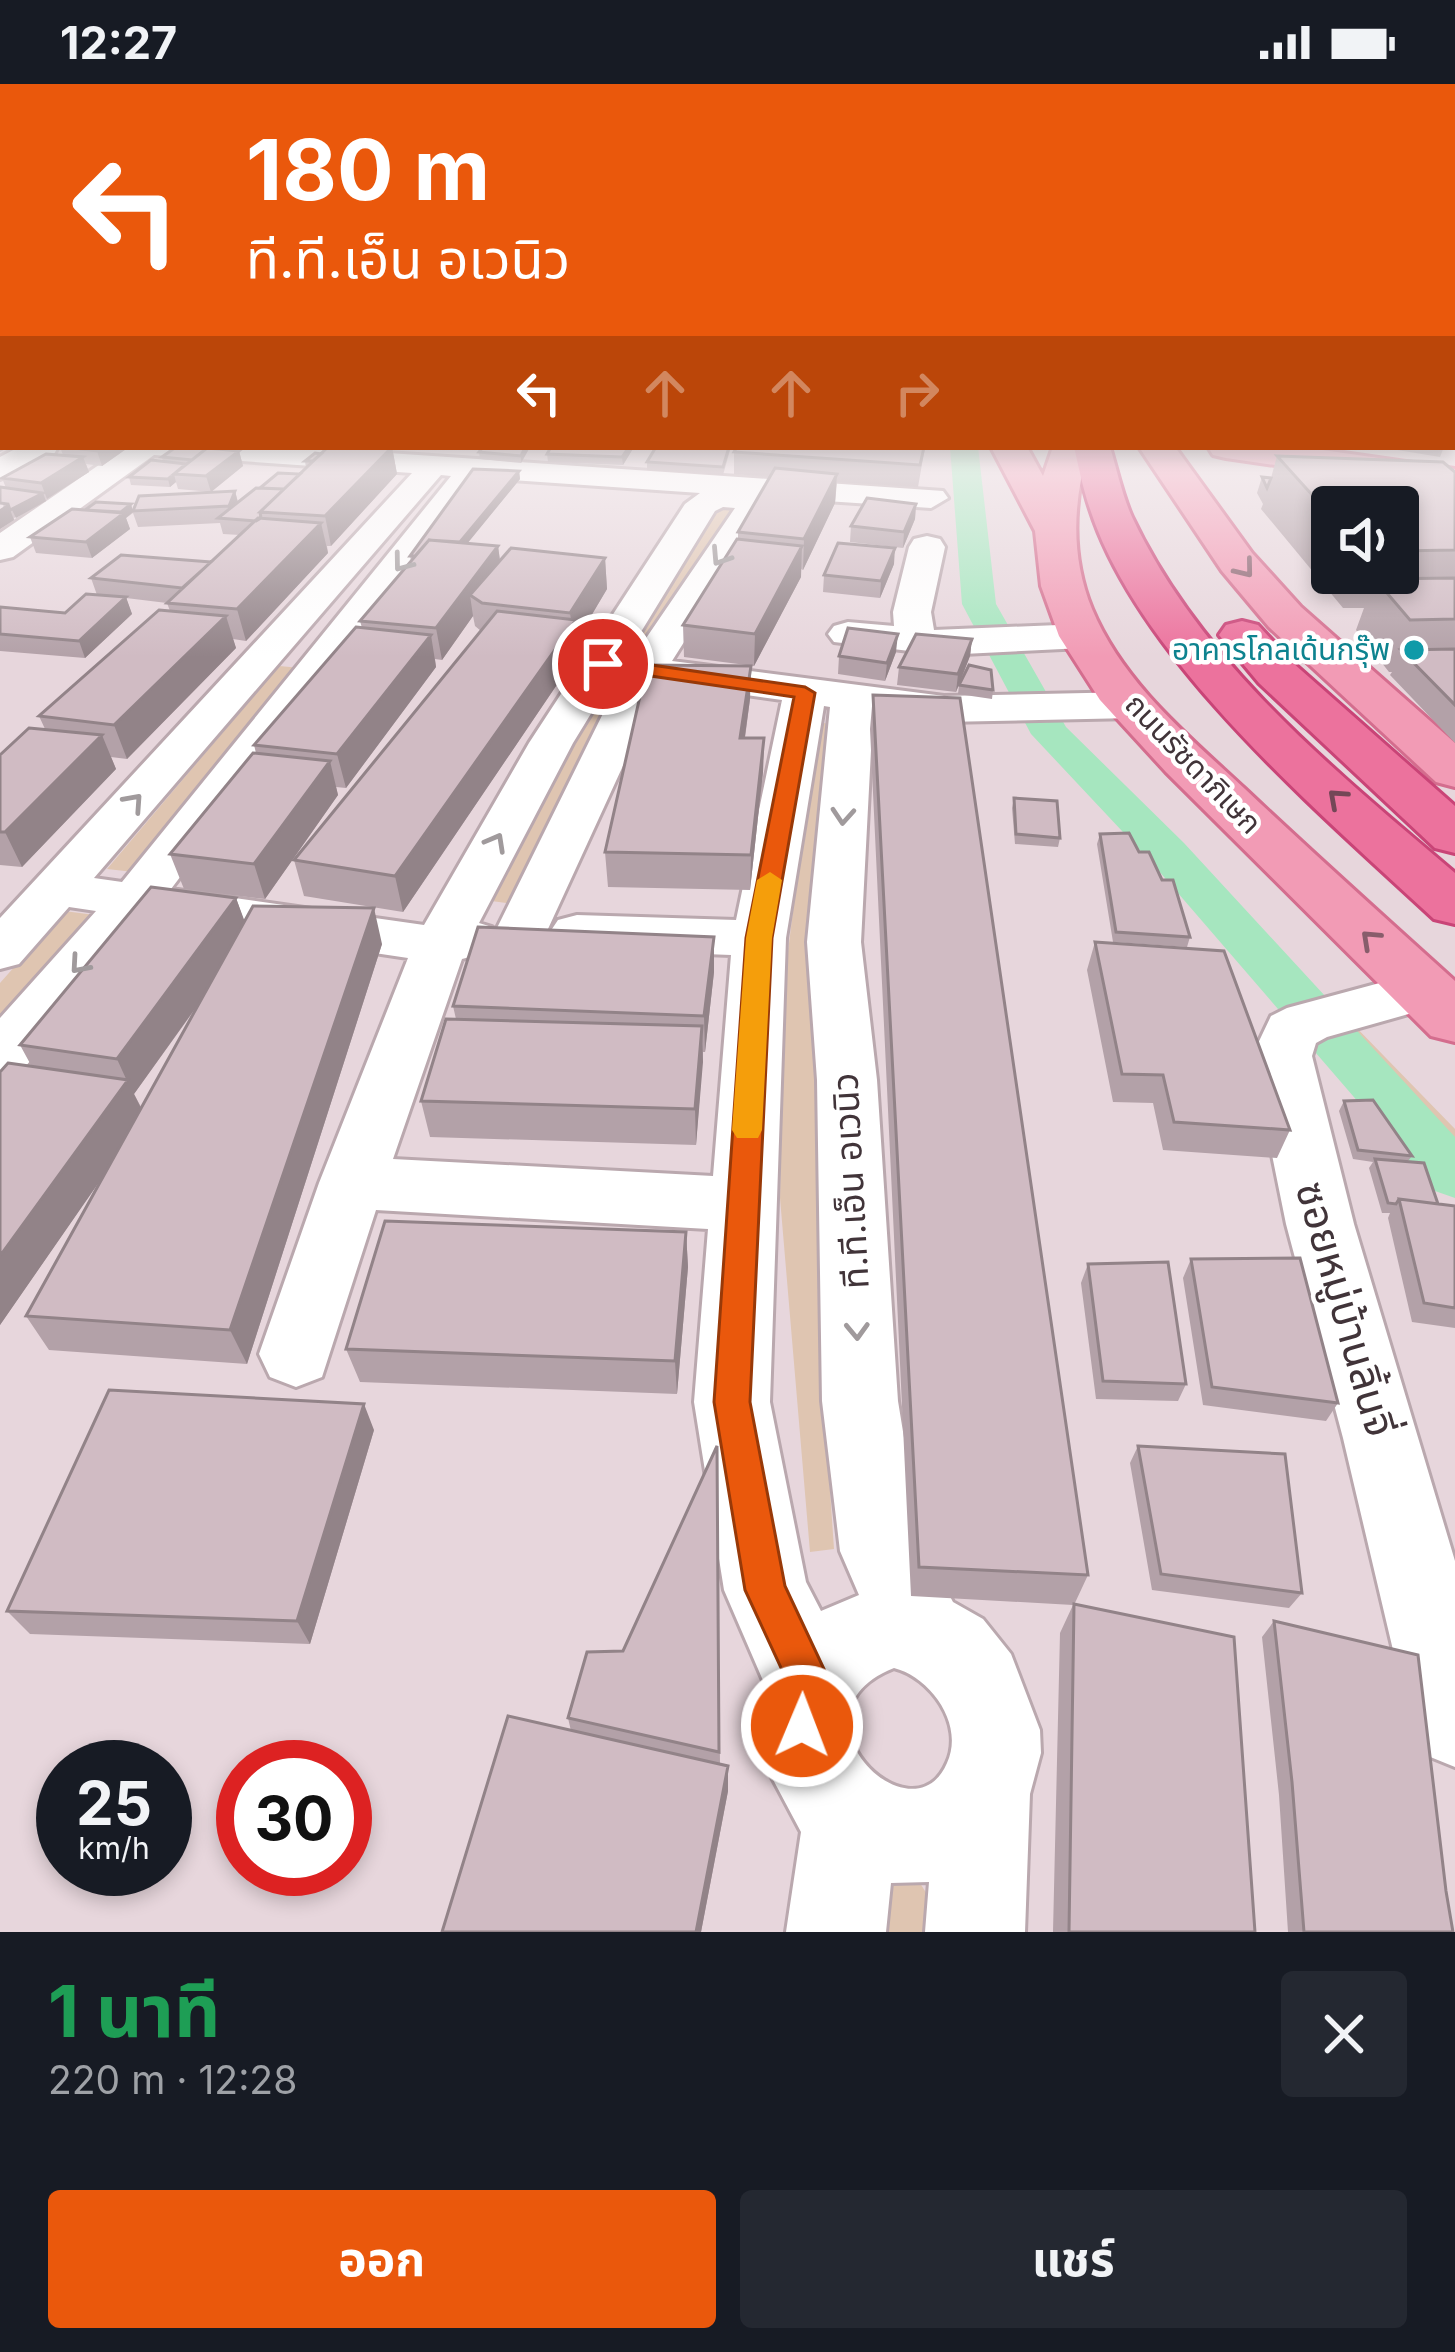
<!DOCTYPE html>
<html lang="th">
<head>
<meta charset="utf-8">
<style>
	body { margin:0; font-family:Inter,"Noto Sans Thai",sans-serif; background:#242831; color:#f1f3f6; height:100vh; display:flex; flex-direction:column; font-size:45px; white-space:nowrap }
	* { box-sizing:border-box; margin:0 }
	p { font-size:39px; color:#9ea1a6 }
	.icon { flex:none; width:66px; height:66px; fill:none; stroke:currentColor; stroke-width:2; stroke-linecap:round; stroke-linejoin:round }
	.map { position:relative; height:1848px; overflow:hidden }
	.side { display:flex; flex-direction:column; background:#171b24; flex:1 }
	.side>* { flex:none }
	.guide { position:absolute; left:0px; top:0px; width:1455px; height:366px; box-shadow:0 6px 18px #0003; background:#ea580c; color:#fff; overflow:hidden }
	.tools { position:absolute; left:1311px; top:402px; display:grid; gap:24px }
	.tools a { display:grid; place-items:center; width:108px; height:108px; border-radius:12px; background:#171b24; box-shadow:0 6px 18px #0003; font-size:60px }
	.speed { position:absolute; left:36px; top:1656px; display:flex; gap:24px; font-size:60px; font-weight:700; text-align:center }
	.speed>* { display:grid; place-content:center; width:156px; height:156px; border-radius:50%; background:#171b24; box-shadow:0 6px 18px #0003; line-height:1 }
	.speed small { font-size:30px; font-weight:400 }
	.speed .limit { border:18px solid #d22; background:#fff; color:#111 }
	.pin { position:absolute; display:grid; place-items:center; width:102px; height:102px; color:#fff; margin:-51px; border:6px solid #fff; border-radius:50%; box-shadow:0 3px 12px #0007 }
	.me { position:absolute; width:132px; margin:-66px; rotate:1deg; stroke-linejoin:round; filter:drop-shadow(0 0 9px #0008) }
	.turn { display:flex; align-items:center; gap:42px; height:252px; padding:0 48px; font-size:54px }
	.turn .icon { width:156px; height:156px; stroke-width:2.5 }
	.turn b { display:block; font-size:84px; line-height:102px }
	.lanes { display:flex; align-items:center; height:114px; padding:0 48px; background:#0003; justify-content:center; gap:60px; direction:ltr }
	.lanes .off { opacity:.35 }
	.round { display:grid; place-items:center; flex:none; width:126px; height:126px; border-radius:12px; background:#242831 }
	.head { display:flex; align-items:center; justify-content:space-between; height:204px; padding:0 48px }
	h1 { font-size:72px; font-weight:700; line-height:90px; color:#1e9e55 }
	.primary-button { display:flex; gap:24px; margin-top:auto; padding:24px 48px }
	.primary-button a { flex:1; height:138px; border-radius:12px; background:#ea580c; color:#fff; font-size:48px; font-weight:700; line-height:138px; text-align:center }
	.primary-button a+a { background:#242831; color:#f1f3f6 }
	.status { display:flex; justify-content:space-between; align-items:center; height:84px; padding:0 60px; background:#171b24; direction:ltr }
	.status svg { height:33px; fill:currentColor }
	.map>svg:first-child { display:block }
</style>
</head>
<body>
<div class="status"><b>12:27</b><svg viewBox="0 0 49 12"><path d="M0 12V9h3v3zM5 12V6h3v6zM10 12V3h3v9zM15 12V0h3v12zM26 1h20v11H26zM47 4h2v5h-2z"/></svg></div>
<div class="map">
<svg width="1455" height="1848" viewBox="0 0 1455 1848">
	<rect width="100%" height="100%" fill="#efe4e7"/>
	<path fill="#e7d6dc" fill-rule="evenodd" d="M0 314 3 363H1452L1455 314V1848H0ZM1332 423H1398V489H1332ZM63 1683H165V1785H63ZM243 1683H345V1785H243Z"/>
	<path fill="#dfc5b1" d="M745 419 647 567 622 563 711 420Z
		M279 582 301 584 134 788 107 785Z
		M602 600 624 601 513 820 484 816Z
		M824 639 833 641 817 993 818 1231 834 1465 810 1468 780 1114 784 901 815 645Z
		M64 827 95 831 0 942V899Z
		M1350 937 1455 1045V1105L1320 949Z
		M911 1785 932 1818 930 1848H871L888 1789Z"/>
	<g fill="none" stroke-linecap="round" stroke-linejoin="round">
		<path fill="#a6e6bf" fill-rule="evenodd" d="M950 363H978L996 520 1066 643 1184 759 1455 1053V1114L1435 1107 1152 779 1031 650 962 520Z"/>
		<g stroke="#baa8ae" stroke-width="6">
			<path id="minor" d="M19 363H58L54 370 0 395V373Z
				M125 363H300L943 407 948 414 931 424 766 413 771 421 672 577 944 612 1133 608 1148 612 1154 621 1148 630 1133 634 944 638 873 628 861 858 877 996 898 1317 921 1458 953 1518 983 1535 1011 1570 1040 1646 1041 1669 1030 1710 1025 1848H925L929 1798 891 1799 886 1848H786L801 1748 769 1688 758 1643 765 1601 724 1506 694 1318 708 1145 376 1126 322 1293 296 1303 270 1293 259 1270 319 1099 408 874 147 835 21 988 0 994V934L96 827 69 823 19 880 0 885V834L412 389 154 371 13 473 0 476V449ZM441 391 451 392 122 798 94 794ZM483 394 700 409 685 420 529 659 424 841 171 805ZM723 423 735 424 625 585 496 846 504 858 523 863 542 858 661 599 782 616 736 836 577 831 558 836 550 848 558 860 577 865 731 871 713 1092 393 1075 462 875 492 867 500 855 492 843 479 839 573 659 715 427ZM824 622 830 623 807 858 817 996 822 1317 840 1467 859 1511 821 1527 806 1498 770 1318 786 854ZM894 1584C930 1593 965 1640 947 1679 912 1760 780 1629 894 1584Z
				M927 452 940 455 945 463 931 528 934 546 1083 540 1097 544 1103 552 1097 560 1083 564 943 571 834 558 828 550 834 542 848 538 894 542 893 528 909 463 914 455Z
				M1424 887 1444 892 1452 906 1444 920 1327 953 1316 959 1312 972 1354 1140 1455 1477V1683L1423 1670 1410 1638 1343 1354 1286 1140 1252 972 1271 932 1287 924Z"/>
		</g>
		<g stroke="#d46d8e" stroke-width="6">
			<path id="major" d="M991 363H1027L1043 392 1053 363H1089C1073 417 1070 471 1092 525 1123 599 1188 652 1245 705 1314 770 1385 834 1455 897V958L1431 952 1166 688 1100 616 1059 552 1041 502 1035 447Z
				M1139 363H1175L1252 469 1301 523 1455 659V703L1436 698 1269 543 1222 487Z
				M1208 363H1302L1455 385V407L1226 374 1213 371Z"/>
		</g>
		<g stroke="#c94477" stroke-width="6">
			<path id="highway" d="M1074 363H1110C1117 386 1122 411 1132 433 1201 579 1334 686 1455 789V840L1434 835C1320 729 1138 575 1090 425 1083 405 1079 384 1074 363Z
				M1242 537 1258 541 1293 579 1455 722V769L1435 764 1259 599 1219 551 1226 541Z"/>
		</g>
		<use href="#minor" fill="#fff" fill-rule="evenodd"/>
		<use href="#major" fill="#f29bb5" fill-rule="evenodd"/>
		<use href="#highway" fill="#ec729d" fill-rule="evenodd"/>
	</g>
	<path fill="#b3a1a8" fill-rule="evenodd" d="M60 363H129L102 382 86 380 89 388 45 415 46 417 14 434V436L0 445 6 404 2 394 63 371Z
		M221 363V366L239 367 243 382 211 408 178 405 176 398 170 403 131 401 129 393 163 378 162 373Z
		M328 363H408H392L397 390 331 462H327L328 469 246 557 233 555 236 564 127 675 111 673 116 685 22 783 0 781V671L45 645 39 632 170 527 167 519 126 514 132 530 85 574 0 567V523L65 529 97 511 91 494 211 478 240 451 223 450 220 439 138 443 133 429 126 434 130 445 92 474 36 469 30 453 85 426 131 420 133 427 235 407 238 418 260 404 300 390 306 384 305 377 321 370Z
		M483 363H530L521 379 480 375 479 368Z
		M551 363H634L623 381 548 378 547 370Z
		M731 363 723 391 647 386V378Z
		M737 363H925L918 403 837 398 835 419 803 486 801 485V493L754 582 684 573 683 541 738 455V448L770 393 734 390V368Z
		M1379 363H1444L1440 373Z
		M1277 372 1455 388V659L1390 591 1392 588H1389L1356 546 1364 524H1343L1261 425 1263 420 1257 409 1262 393 1271 394ZM1332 423H1398V489H1332Z
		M519 387 520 395 467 459 498 462 500 477 605 474 607 505 578 554 579 568 403 828 304 812 294 776 481 547 475 542 473 532 442 576 435 575 436 583 346 704 336 703 338 711 265 815 184 805 170 770 256 669 254 661 362 544 360 537 411 477 410 472Z
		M916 420 915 435 903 464 850 458 851 442Z
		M894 480 880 514 823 508 824 491Z
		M972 555 970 572 956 608 897 601 899 583Z
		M896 568 885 597 838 590 839 572Z
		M959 601 993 606 992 615 958 610Z
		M873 611 1088 1491 1074 1521 1255 1848H1053L1060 1549 1073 1521 911 1512 870 645Z
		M750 615 745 654H764L763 688 750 806 608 803 605 768Z
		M1014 714 1060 754 1058 763 1015 760 1012 724Z
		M1100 750 1139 768 1190 853 1187 863 1113 858 1097 760Z
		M236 814 244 837 382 860 247 1280 49 1266 26 1232 100 1096 0 1241V988L32 983 20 961ZM198 921 141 1023 134 1010Z
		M714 853V888L705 968H703L696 1061 430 1053 421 1017 456 935 453 922Z
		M1095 858 1290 1046 1277 1074 1163 1066 1153 1019 1113 1018 1087 886Z
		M1344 1017 1412 1072 1408 1077 1438 1120 1455 1122V1244L1412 1238 1388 1134 1390 1129H1382L1369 1084 1373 1078 1353 1075 1339 1027Z
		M686 1148 688 1183 677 1310 360 1298 346 1265Z
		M1191 1175 1338 1319 1326 1337 1203 1321 1183 1194Z
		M1088 1180 1186 1300 1178 1317 1096 1315 1081 1199Z
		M374 1346 310 1560 30 1550 7 1527Z
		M717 1362 720 1681 728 1707 701 1848H442L571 1647 568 1634 623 1567Z
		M1138 1362 1302 1509 1289 1524 1152 1506 1130 1379Z
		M1274 1537 1446 1807 1453 1848H1288L1279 1711 1262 1553Z"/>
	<path fill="#928388" d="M3 348V363H9L0 368V350Z
		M102 363H129L102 382 97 367Z
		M392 363 397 390 331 462 325 432Z
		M525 363H530L521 379V372Z
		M629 363H634L623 381 622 373Z
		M239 367 243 382 211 408 206 392Z
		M83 373 89 388 47 415 41 399Z
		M519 387 520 395 449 482 447 473Z
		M174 390 176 398 170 403 168 395Z
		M837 390 835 419 803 486 804 455Z
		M235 407 239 423 232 435 229 422Z
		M43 409 46 417 16 434 12 426Z
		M8 420 14 436 0 445V425Z
		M131 420 133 428 126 434 130 445 92 474 86 458Z
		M916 420 915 435 903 464 904 448Z
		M321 439 328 469 246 557 237 525Z
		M498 462 502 492 470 511 473 532 442 576 436 544Z
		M802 462 801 493 754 582 755 550Z
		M895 464 894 480 880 514 881 497Z
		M605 474 607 505 578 554 579 568 403 828 395 792 572 542 570 529Z
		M126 513 132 530 85 574 79 557Z
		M226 532 236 564 127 675 114 641Z
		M898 550 896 568 885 597 887 579Z
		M431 551 436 583 346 704 337 670Z
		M972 555 970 572 956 608 958 590Z
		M751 582 750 615 740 688V654Z
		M102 651 116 685 22 783 5 748Z
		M764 654 763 688 750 806 751 771Z
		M330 677 338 711 265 815 254 780Z
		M236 814 249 849 134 1010 145 1032 0 1241V1172L127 997 117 975Z
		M374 824 382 860 247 1280 230 1246Z
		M714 853V888L705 968 704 932Z
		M702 942 703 978 696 1061 695 1025Z
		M686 1148 688 1183 677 1310 675 1277Z
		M364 1320 374 1346 310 1560 297 1537Z
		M728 1682V1707L701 1848H696Z"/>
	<path fill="#d0bbc3" stroke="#928388" stroke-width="3" d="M3 318V336H0V320Z
		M64 363H102L97 367Z
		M176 363H220L217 365 207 364 192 376 162 373Z
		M328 363H392L325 432 260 428Z
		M483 363H525L521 372 479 368Z
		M551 363H629L622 373 547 370Z
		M656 363H729L723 383 647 378Z
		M737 363H924L920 381 734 368Z
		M207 364 239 367 206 392 174 390Z
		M315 369 321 370 313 377H305Z
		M46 370 83 373 41 399 2 394Z
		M1277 372 1443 378 1455 388V466L1398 467V423H1332V433Z
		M151 376 186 380 168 395 129 393Z
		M775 384 837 390 804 455 738 448Z
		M473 385 519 387 460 458 429 456 415 472H410Z
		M278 389 300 390 284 405 260 404Z
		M1262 393 1271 394 1267 404Z
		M0 403 43 409 10 426 8 420 0 419Z
		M256 404 284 405 260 428 261 434 256 437 218 434Z
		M235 407 229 422 133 427 139 412Z
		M867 414 916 420 904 448 851 442Z
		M96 418 131 420 121 428 85 426Z
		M72 425 124 429 86 458 30 453Z
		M258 434 321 439 237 525 167 519Z
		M737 455 802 462 755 550 683 541Z
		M429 456 498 462 436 544 360 537Z
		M838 459 895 464 881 497 824 491Z
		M511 464 605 474 570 529 482 519 470 511Z
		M121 471 211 478 182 504 91 494Z
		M1455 494V535L1410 536 1375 495Z
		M86 510 126 513 79 557 0 550V523L65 529Z
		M159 526 226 532 114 641 39 632Z
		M497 527 576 536 395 792 294 776Z
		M356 543 431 551 337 670 254 661Z
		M848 544 898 550 887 579 839 572Z
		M916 550 972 555 958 590 899 583Z
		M1455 565V621L1401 566Z
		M647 581 751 582 740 654H764L751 771 605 768Z
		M969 581 991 586 993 606 959 601Z
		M873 611 960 614 1088 1491 919 1483Z
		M29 644 102 651 5 748H0V671Z
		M253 669 330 677 254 780 170 770Z
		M1014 714 1057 717 1060 754 1016 750Z
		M1129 749 1139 768H1149L1162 796H1173L1190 853 1116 848 1100 750Z
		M151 803 236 814 117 975 20 961Z
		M253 822 374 824 230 1246 26 1232Z
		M478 843 714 853 704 932 453 922Z
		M1095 858 1224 867 1290 1046 1174 1038 1163 991 1122 990Z
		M446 935 702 942 695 1025 421 1017Z
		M8 979 128 996 0 1172V988Z
		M1373 1016 1412 1072 1358 1066 1344 1017Z
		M1375 1075 1424 1079 1438 1120 1399 1115 1396 1120 1388 1119Z
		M1399 1115 1455 1122V1224L1424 1219Z
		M385 1137 686 1148 675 1277 346 1265Z
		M1300 1174 1338 1319 1212 1303 1191 1175Z
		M1168 1178 1186 1300 1103 1297 1088 1180Z
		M109 1306 364 1320 297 1537 7 1527Z
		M717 1362 719 1668 568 1634 587 1568 623 1567Z
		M1138 1362 1285 1370 1302 1509 1161 1490Z
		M1074 1520 1234 1553 1255 1848H1069Z
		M1274 1537 1418 1571 1446 1807 1453 1848H1304L1292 1698Z
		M508 1632 728 1682 696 1848H442Z"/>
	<defs><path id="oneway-chevron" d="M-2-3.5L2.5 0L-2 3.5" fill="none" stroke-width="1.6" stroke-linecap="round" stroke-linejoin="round" transform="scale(3)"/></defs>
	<g stroke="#a09a9c">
		<use href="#oneway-chevron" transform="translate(720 473) rotate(123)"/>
		<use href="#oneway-chevron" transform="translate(402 479) rotate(127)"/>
		<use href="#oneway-chevron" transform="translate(134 718) rotate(-48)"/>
		<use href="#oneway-chevron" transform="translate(843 732) rotate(94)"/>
		<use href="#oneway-chevron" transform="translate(496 758) rotate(-61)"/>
		<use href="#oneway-chevron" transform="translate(79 881) rotate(131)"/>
		<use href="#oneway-chevron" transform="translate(857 1247) rotate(88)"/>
	</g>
	<g stroke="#885d6b">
		<use href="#oneway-chevron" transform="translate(1245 485) rotate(51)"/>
		<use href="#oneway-chevron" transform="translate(1370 855) rotate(-137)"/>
	</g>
	<use stroke="#744757" href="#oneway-chevron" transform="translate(1337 714) rotate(-138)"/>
	<linearGradient id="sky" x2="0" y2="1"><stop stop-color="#8dc8d8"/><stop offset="0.55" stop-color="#f8f3f4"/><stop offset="1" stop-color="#f8f3f4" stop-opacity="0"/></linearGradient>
	<rect width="1455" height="573" fill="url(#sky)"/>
	<path fill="#ea580c" stroke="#983908" stroke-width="3" d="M603 574 805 603 815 609 772 854 750 1318 785 1502 831 1600 818 1658 802 1664 787 1658 781 1642 789 1601 745 1506 714 1318 746 854 794 613 596 584 593 580Z"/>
	<path fill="#f59e0b" d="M770 788 782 796 772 854 762 1046 758 1054H737L732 1046 746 854 757 796Z"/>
	<circle fill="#0f9aa8" stroke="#fff" stroke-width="4.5" cx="1414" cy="566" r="12"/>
	<g text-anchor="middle" stroke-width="9" stroke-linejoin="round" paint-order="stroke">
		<g font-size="30" fill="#0d838f" stroke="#fff" text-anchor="end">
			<text x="1390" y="576">อาคารโกลเด้นกรุ๊พ</text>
		</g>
		<g font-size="30" fill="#413439" stroke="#fff">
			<text transform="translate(1193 680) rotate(46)" y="10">ถนนรัชดาภิเษก</text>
		</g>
		<g font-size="36" fill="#413439" stroke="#fff">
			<text transform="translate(850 1097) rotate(-93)" y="13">ที.ที.เอ็น อเวนิว</text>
		</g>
		<g font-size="42" fill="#413439" stroke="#fff">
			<text transform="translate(1346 1225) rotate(74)" y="15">ซอยหมู่บ้านลิ้นจี่</text>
		</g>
	</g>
</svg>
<div class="tools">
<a><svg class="icon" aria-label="sound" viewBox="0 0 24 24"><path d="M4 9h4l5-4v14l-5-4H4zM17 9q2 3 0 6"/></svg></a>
</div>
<div class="speed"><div>25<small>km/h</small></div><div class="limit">30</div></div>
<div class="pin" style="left:603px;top:580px;background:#d93025"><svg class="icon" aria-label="arrive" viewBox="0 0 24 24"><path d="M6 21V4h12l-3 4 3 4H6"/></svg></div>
<svg class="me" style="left:802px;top:1642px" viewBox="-20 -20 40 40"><circle r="17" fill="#ea580c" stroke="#fff" stroke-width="3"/><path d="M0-11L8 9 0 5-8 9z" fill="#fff"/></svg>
<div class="guide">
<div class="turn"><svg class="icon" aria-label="left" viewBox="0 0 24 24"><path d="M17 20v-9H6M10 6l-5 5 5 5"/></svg><div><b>180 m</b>ที.ที.เอ็น อเวนิว</div></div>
<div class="lanes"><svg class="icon" aria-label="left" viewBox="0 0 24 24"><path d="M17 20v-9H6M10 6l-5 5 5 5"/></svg><svg class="icon off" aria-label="ahead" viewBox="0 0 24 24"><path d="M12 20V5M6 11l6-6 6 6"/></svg><svg class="icon off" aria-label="ahead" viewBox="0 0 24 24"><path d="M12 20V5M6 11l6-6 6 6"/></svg><svg class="icon off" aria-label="right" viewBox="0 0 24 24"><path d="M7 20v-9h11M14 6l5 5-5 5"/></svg></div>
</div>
</div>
<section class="side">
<div class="head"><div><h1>1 นาที</h1><p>220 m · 12:28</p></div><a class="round"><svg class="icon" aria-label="close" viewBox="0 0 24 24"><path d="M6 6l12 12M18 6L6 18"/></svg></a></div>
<div class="primary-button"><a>ออก</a><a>แชร์</a></div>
</section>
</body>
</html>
